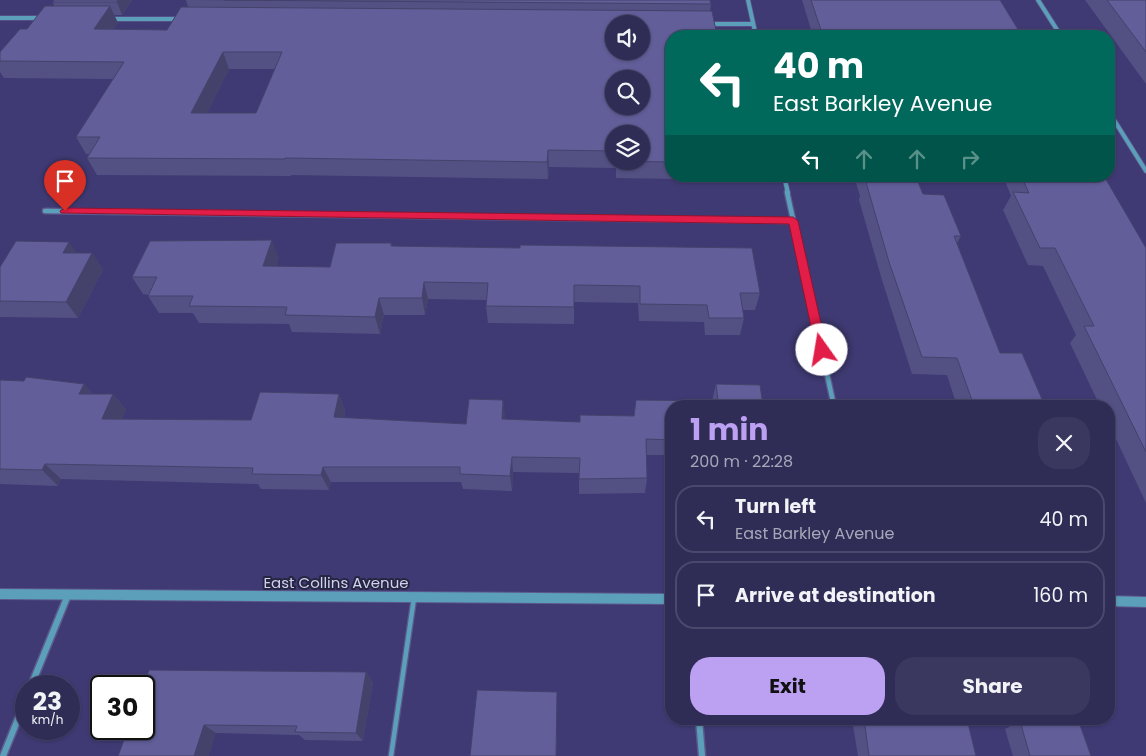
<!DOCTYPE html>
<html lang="en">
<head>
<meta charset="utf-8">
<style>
	body { margin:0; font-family:Poppins,sans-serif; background:#3b3860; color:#f1f3f6; height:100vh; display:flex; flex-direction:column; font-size:19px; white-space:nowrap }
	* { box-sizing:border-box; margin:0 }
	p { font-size:16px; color:#a7a7b9 }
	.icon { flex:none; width:28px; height:28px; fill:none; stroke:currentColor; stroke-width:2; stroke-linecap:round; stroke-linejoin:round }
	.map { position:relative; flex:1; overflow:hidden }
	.panel { position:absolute; left:665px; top:400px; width:450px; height:325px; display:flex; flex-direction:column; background:#2f2c56; border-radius:20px; box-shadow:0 1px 4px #0004,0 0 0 1px #4a486c }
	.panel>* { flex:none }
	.hud { position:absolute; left:665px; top:30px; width:450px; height:152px; border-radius:20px; box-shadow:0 1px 4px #0004,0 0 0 1px #4a486c; background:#00695c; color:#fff; overflow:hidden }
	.buttons { position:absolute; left:605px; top:15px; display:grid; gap:10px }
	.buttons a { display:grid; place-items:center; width:45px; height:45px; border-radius:50%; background:#2f2c56; box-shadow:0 1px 4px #0004,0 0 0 1px #4a486c; font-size:25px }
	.speed { position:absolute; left:15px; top:675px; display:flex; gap:10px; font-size:25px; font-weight:700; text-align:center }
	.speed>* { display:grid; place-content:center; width:65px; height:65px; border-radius:50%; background:#2f2c56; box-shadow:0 1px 4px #0004,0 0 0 1px #4a486c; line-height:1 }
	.speed small { font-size:12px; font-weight:400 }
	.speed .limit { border:2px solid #111; border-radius:8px; background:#fff; color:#111 }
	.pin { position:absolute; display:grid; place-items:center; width:42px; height:42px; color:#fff; margin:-51px -21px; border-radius:50% 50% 50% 0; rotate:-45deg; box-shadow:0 0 5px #0007 }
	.pin .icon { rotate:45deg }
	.me { position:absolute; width:55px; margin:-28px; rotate:347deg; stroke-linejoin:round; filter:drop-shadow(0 0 4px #0008) }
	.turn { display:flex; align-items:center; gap:18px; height:105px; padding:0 25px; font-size:22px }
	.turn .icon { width:65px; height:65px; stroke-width:2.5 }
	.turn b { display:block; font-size:35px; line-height:42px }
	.lanes { display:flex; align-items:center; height:48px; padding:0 25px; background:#0003; justify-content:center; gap:25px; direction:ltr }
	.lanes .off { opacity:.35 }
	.round { display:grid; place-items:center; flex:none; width:52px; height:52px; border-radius:20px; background:#3b3860 }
	.overview { display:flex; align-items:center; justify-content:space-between; height:85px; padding:0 25px }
	h1 { font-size:30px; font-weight:700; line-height:38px; color:#bca0f2 }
	.cta { display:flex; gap:10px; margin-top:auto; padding:10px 25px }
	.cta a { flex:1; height:58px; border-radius:20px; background:#bca0f2; color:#111; font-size:20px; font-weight:700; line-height:58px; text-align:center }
	.cta a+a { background:#3b3860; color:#f1f3f6 }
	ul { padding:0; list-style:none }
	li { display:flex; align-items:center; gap:15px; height:68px; margin:0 10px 8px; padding:0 15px; border:2px solid #4a486c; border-radius:20px }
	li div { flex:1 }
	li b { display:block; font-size:19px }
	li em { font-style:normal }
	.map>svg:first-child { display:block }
</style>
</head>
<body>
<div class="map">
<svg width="1146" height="756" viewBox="0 0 1146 756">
	<rect width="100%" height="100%" fill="#3f3a73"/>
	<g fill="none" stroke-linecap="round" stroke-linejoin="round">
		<g stroke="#5c588c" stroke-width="7">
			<path id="service" d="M391 756 414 598"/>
		</g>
		<g stroke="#5c588c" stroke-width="5.5">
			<path id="minor-far2" d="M748 0 756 36
				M1038 0 1061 36
				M0 18H40
				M111 19H180
				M709 24H753
				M1109 112 1146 171
				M784 176 788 193"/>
		</g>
		<g stroke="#5c588c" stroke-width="7">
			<path id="minor-far1" d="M787 192 834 406
				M45 211 793 221"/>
		</g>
		<g stroke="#5c588c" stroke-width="9">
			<path id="minor" d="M31 686 68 595
				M699 719 702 756
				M3 756 26 699"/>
		</g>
		<g stroke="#5c588c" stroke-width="2">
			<path id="tertiary" d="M0 589 671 594V604L0 599Z
				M1109 596 1146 597V607L1109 606Z"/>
		</g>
		<use href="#service" stroke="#5b9fba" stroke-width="4.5"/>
		<use href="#minor-far2" stroke="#5b9fba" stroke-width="4"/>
		<use href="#minor-far1" stroke="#5b9fba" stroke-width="4.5"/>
		<use href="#minor" stroke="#5b9fba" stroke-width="6"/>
		<use href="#tertiary" fill="#5b9fba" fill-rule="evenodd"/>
	</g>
	<path fill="#535184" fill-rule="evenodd" d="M132 0 122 15H114L118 23 113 29 167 30 188 7 186 0 711 4 710 11 671 36V176H736V180L616 178V168L549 167 548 179 291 175V176L97 175 87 158 89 154H86L76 137 113 79 4 78 0 72V52L54 6 53 2ZM229 69H275L256 113H207ZM614 134 641 161H614Z
		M802 0H1000L1022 36H813Z
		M1085 0H1146V84Z
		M854 176H913L915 182 923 194 961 236 957 243 1000 353 1045 406H957L947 375 912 374 882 280 859 200 860 196Z
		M1003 176H1104L1146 248V503L1109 424V406H1100L1070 343 1076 335 1043 266 1028 265 1003 210 1011 196Z
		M391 243 392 246 760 293 755 310H743L744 318 740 335H705L704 322 639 321 638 303 574 302V324L488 323 486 306V300L428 299 425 315H384L380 334 292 332 289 324 199 323 193 313H159L148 296 149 295 143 294 132 277 279 258 276 266 330 267Z
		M92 253 103 270 78 318 0 317V267Z
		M26 377 84 384 92 394H113L126 410 122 419 251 420 260 392 339 394 345 410 344 418 466 424 469 399 503 400 505 419 580 422V415L634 416 636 400 712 401 716 384 760 385 763 406H671V455H646L647 478 645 493 579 494V473L513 472 512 491 463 489 461 482H331L329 490 261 489 258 484 61 479 58 486 0 484V380L24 381Z
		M366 672 373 682 363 741 305 740 299 735 216 733 128 729Z
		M852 719H967L976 756H858Z
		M1020 721 1091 756H1013L1005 729Z"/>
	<path fill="#44426b" d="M118 0H132L122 15 117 2Z
		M110 6 118 23 103 46 94 29Z
		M223 52 229 69 199 130 191 113Z
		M548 150 549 167 548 179 547 162Z
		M272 240 279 258 270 283 263 266Z
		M69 242 81 258 63 253Z
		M92 253 103 270 78 318 66 302Z
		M424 282 428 299 425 315 422 298Z
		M379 298 384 315 380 334 375 317Z
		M84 384 97 401 79 394Z
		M113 394 126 410 115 435 102 419Z
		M339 394 345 410 341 433 334 417Z
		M503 400 505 416 504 435 502 419Z
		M512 457 513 472 512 491 510 476Z
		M45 464 61 479 58 486 42 470Z
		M323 467 331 482 329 490 321 475Z
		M366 672 373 682 363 741 356 733Z
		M557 692V756H556Z
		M204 725 216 733 209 756H194Z"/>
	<path fill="#615e99" stroke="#44426b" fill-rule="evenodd" d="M54 0H118L117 2H53Z
		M224 0H710L711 4Z
		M811 0H1000L1022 36H823Z
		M1107 0H1146V52Z
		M45 6H110L94 29 167 30 181 7 712 11 717 36H671V162L617 161H641V134H614V151L548 150 547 162 285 158V159L87 158 100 137H76L124 62 0 61V52L20 29H27ZM614 24H641V51H614ZM223 52H282L256 113H191ZM614 79H641V106H614Z
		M866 176H913L915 182H918L923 194 944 195 961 236H954L1000 353H1022L1045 406H974L957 358 922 357 889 262 866 182H868Z
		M1021 176H1104L1146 248V452L1084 326H1094L1055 248H1040L1013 192 1029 193Z
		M272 240 263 266 330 267 336 243H391V246L520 248V245L752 248 760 293H740L744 318H709L707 305 640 304V286L574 285V307L486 306 488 283 424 282 422 298H379L375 317 285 315 287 307 189 306 193 296H148L157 277H132L150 241Z
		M16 241 69 242 63 253H92L66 302 0 301V267Z
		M26 377 84 384 79 394H113L102 419 251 420 260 392 339 394 334 417 466 424 469 399 503 400 502 419 580 422V415L634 416 636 400 718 401 716 384 760 385 763 406H671V440L646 439 647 478 579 479 580 458 512 457 510 476 460 474V467H323L321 475 252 474 253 468 45 464 42 470 0 469V380L24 381Z
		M149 670 366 672 356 733 295 732 297 726 204 725 194 756H118L128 729H144L143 686Z
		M477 690 557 692 556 756H470Z
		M864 719H967L976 756H869Z
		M1020 721 1079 722 1091 756H1030Z"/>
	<path fill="#e11d48" stroke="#92132f" d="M65 208 793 217 798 221 827 350 822 355 816 350 789 224 61 213 60 211Z"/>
	<g text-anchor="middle" stroke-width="4" stroke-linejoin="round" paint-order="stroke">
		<g font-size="15" fill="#cfd0f2" stroke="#272640">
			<text x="336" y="588">East Collins Avenue</text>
		</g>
	</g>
</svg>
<div class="buttons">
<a><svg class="icon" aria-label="sound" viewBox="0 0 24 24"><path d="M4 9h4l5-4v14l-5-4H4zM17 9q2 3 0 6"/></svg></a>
<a><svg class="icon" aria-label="search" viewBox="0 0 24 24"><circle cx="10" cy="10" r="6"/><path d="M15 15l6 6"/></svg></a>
<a><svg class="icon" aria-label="layers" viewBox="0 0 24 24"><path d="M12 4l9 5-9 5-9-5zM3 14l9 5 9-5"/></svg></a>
</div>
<div class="speed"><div>23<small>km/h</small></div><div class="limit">30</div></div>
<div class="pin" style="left:65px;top:211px;background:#d93025"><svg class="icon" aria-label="arrive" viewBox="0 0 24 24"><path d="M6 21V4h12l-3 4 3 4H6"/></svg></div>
<svg class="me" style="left:822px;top:350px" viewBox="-20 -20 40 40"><circle r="19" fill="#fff"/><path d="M0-13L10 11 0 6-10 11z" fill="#e11d48"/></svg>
<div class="hud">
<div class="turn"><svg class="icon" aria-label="left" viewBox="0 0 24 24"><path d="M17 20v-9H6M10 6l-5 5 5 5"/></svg><div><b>40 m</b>East Barkley Avenue</div></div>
<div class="lanes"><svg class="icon" aria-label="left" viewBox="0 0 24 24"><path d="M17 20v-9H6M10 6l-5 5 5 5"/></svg><svg class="icon off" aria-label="ahead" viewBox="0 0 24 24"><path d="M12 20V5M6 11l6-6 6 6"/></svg><svg class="icon off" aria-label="ahead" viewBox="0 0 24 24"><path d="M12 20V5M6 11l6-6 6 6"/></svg><svg class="icon off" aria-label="right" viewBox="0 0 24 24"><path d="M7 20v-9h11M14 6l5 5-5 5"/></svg></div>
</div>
<section class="panel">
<div class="overview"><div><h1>1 min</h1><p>200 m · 22:28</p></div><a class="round"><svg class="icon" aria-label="close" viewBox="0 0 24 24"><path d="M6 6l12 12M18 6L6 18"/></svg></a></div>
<ul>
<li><svg class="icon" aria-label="left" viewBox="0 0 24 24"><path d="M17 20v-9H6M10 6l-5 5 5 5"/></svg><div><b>Turn left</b><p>East Barkley Avenue</p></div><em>40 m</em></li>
<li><svg class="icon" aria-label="arrive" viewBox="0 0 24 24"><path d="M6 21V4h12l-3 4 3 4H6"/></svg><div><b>Arrive at destination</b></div><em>160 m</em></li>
</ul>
<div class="cta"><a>Exit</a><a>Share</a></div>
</section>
</div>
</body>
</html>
